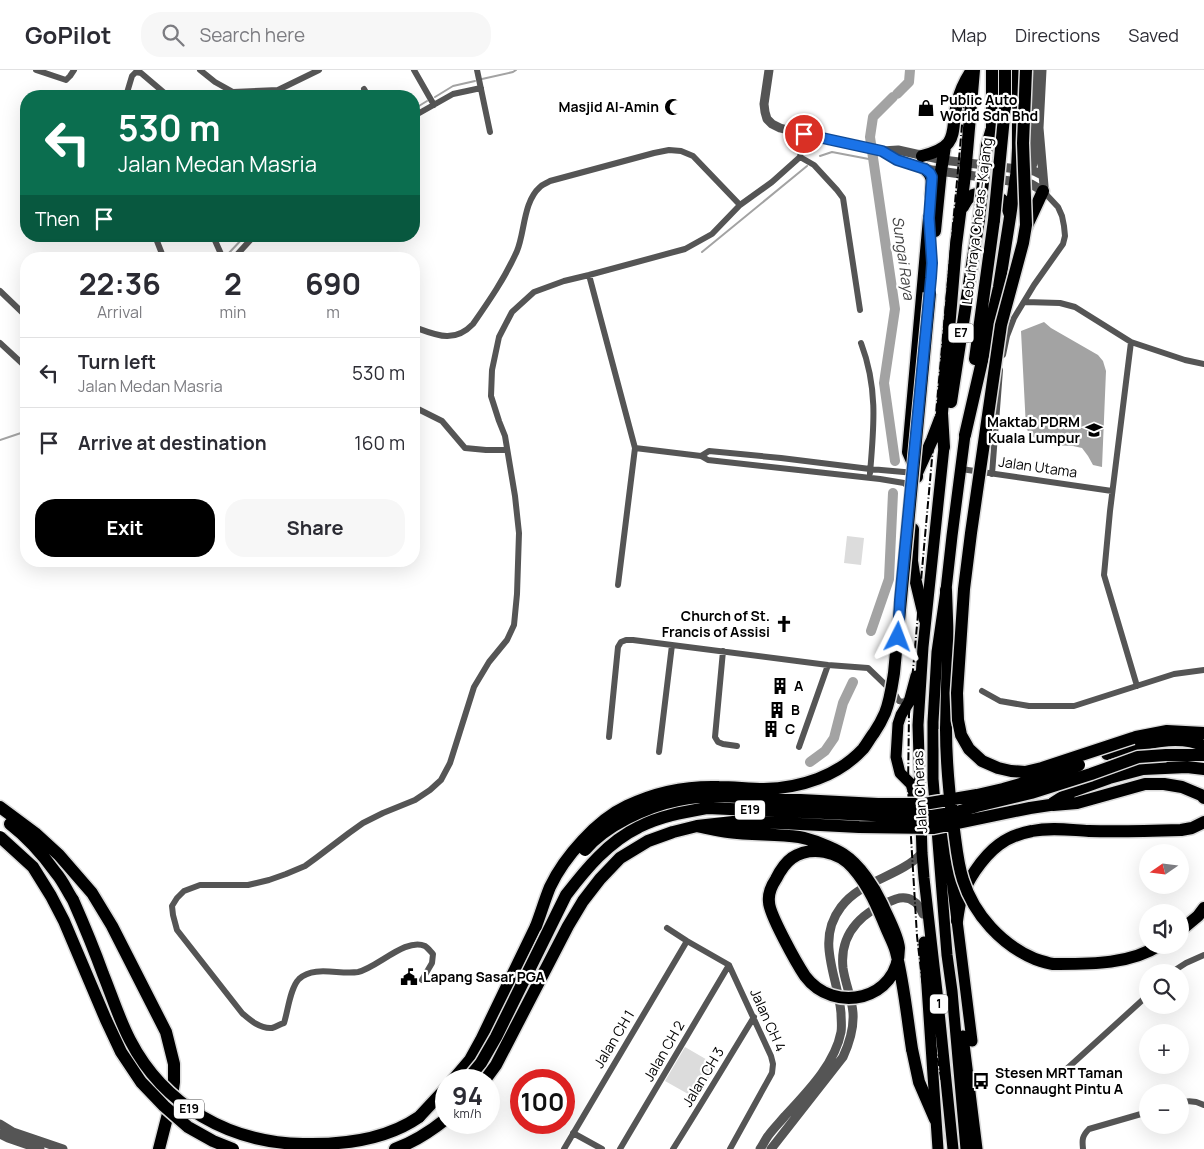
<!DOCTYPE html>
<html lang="en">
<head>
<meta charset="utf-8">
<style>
	body { margin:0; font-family:Manrope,sans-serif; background:#f7f7f7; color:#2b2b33; height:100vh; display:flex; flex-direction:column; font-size:19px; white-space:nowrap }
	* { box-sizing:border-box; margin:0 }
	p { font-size:16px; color:#7c7c81 }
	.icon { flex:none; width:28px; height:28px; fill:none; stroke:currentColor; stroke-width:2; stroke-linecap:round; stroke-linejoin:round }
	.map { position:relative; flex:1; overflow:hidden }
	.side { position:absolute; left:20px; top:182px; width:400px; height:315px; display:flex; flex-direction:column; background:#fff; border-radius:20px; box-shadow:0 5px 20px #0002 }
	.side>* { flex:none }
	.banner { position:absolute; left:20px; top:20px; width:400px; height:152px; border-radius:20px; box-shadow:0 5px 20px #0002; background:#0b6e4f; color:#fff; overflow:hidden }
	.needle { width:32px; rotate:256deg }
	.buttons { position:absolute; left:1139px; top:774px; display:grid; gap:10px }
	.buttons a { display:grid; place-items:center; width:50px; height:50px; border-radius:50%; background:#fff; box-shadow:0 5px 20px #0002; font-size:25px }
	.speed { position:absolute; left:435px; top:999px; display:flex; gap:10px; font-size:25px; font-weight:700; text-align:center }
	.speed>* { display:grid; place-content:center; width:65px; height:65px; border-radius:50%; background:#fff; box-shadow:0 5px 20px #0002; line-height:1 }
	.speed small { font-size:12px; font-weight:400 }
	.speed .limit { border:8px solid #d22; background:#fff; color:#111 }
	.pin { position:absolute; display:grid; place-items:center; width:42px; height:42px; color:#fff; margin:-21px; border:2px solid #fff; border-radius:50%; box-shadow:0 1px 5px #0007 }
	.me { position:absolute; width:55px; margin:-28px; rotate:3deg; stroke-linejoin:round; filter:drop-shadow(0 0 4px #0008) }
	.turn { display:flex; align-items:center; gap:18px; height:105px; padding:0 15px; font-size:22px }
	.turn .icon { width:65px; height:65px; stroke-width:2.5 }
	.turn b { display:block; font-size:35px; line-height:42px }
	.then { display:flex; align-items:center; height:48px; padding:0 15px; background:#0003; gap:10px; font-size:19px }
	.eta { display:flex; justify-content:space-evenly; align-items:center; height:85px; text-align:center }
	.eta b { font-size:30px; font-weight:700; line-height:35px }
	.action { display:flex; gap:10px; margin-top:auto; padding:10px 15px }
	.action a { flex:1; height:58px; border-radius:20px; background:#000; color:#fff; font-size:20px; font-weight:700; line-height:58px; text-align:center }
	.action a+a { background:#f7f7f7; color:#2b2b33 }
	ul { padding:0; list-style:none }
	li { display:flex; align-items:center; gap:15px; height:70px; padding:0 15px; border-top:1px solid #e1e1e2 }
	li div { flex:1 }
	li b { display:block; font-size:19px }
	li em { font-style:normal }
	header { display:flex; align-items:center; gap:30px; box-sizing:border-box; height:70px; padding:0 25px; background:#fff; border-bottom:1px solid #e1e1e2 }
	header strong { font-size:24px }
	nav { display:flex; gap:28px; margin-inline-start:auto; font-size:18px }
	.search { width:350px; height:45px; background:#f7f7f7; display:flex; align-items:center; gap:12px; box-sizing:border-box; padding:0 18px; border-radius:20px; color:#7c7c81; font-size:19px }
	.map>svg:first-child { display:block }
</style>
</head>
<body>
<header>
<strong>GoPilot</strong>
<div class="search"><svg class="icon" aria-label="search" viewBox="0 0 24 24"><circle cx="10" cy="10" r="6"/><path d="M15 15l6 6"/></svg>Search here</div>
<nav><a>Map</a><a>Directions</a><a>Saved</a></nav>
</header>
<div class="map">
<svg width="1204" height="1079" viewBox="0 0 1204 1079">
	<rect width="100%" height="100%" fill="#fff"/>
	<path fill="#dcdcdc" d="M847 466 864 468 861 495 844 493Z
		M685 977 716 995 697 1029 665 1011Z"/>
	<path fill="#a3a3a3" d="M1044 252 1051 258 1098 285 1103 291 1106 301 1102 397 1093 395 1088 386 1082 378 1073 376 1052 375 1031 366 1026 358 1021 261Z"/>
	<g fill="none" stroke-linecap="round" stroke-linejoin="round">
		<path stroke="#a3a3a3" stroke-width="2" d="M482 9 513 2 516 0
			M435 27 453 16 475 11
			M414 39 427 31
			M820 86 832 82 874 90
			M702 182 807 96
			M227 185 245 166
			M0 370 21 363 26 359"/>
		<path stroke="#a3a3a3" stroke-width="10" d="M897 24 909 12 910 0
			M893 27 873 47 870 67 895 239 884 313 895 391
			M871 561 889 509 893 423
			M810 692 825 681 834 668 843 633 853 612"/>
		<path stroke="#d9d9d9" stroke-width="11" stroke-dasharray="11 5.5" stroke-linecap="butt" d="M937 1073 961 1016"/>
		<g stroke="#dbdbdb" stroke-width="14">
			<path id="trunk" d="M965 365 952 466 946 520 937 582 933 652V709L947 885 952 921 966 1079
				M944 377 923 577 918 655 922 783 924 808 937 922 953 1079
				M916 606 909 632 901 645 898 654 896 687 900 703 911 714 917 733
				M943 750 948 778 972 971
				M924 872 938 1079
				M963 966 977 1079"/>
		</g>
		<g stroke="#dbdbdb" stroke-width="15">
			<path id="motorway" d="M1005 37V0
				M987 75 992 58V0
				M922 86C961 76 950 63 957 33 960 21 965 10 972 0
				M925 99C934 107 932 112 931 124
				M963 137C966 132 967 128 973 125 978 122 999 126 1003 131 1007 135 1008 140 1010 145
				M1025 160 1043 121
				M935 161 941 101 945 77
				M975 289 994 150
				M951 332 979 149
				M965 365 999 217 1010 147 1017 99 1018 78V0
				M944 377 942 343 956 175 965 105 974 0
				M915 398 908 382 929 148
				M917 407V403L932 370 940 349
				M913 459 912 491 914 504 925 550
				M946 659 948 577 946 520
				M1136 667 1167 661 1204 663
				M1107 684C1136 676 1176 662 1204 676
				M1166 685H1204
				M1050 735 1070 722 1109 708 1143 699 1187 697 1204 699
				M1053 735 1077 733 1145 714H1164L1182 717 1201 725 1204 728
				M0 737 35 763 59 785 92 823 112 856 166 962 174 994V1012L171 1032 159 1079
				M10 754C27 767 43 785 56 803 63 811 67 821 73 830
				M957 851C958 844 959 836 961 829 964 819 969 810 975 801 990 779 1005 766 1032 761 1051 757 1070 760 1089 761 1120 762 1151 761 1181 760L1192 758 1204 752
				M1180 861 1198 846 1204 838
				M1053 894C1089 894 1129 895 1160 875
				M912 979 919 1012 935 1049
				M453 1010 470 990 481 970 536 856
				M419 1047 446 1018
				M395 1079C414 1072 431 1061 446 1049"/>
		</g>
		<path stroke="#555" stroke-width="6" d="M36 0 66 10 70 6 74 0
			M200 0 215 12 233 22 278 20 319 0
			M414 0 434 35
			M477 0 490 62
			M364 19 368 26
			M126 26 132 6 136 2 141 3 168 26
			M414 46 453 24 481 18
			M800 87 814 95 837 120 843 128 860 240
			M155 166 164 189
			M213 166 221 184 225 189
			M233 189 254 166
			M589 205 635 378 618 515
			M0 221 26 246
			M1025 232 1060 233 1075 237 1131 272 1185 290 1204 294
			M414 257C436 265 454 274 473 254 489 231 505 208 517 181 525 162 523 132 540 117 543 114 547 113 550 111L654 83 669 80 681 81 693 86 740 135
			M1131 272 1110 441 1104 505 1137 616
			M0 273 26 297
			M861 273C878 318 874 356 870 403
			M1003 285 1007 266 1014 248 1034 215 1063 174 1065 166 1064 156 1062 146 1058 137 1043 121
			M414 337 442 351 465 378 486 380H507
			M635 378 701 386 708 390 880 409 904 413 911 419
			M701 386 709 381 781 388 870 399 915 403
			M961 399 1112 421
			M992 404 1000 300
			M723 581 715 667 718 672 723 674 737 676
			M982 621 1000 631 1029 636H1074L1174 604 1204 600
			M609 667 618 577 621 572 626 570H633L828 595 868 598 895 624 899 631 904 632 910 627
			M799 677 828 595
			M659 682 672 575
			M667 858 687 871 729 895 771 986 773 994 772 1003 730 1079
			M1172 902 1186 893 1204 885
			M422 910 432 893 433 884C431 882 428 878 425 876 406 867 377 898 358 902 339 905 314 895 299 909 290 918 288 941 284 953 280 954 276 957 272 958 260 959 250 950 242 943L177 860 173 845 172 836 177 828 184 821 200 815H248L269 810 286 804 305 796 316 788 349 763 363 753 383 743 415 730 430 720 441 710 450 693 474 617 489 592 507 570 514 555 517 524 519 463 515 426 505 366 499 351 491 326 492 300 499 267 512 242 534 222 564 211 589 205 685 179 712 164 740 135 772 112 800 87 804 64
			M1060 1005 1148 925
			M1180 1033C1188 1030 1196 1031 1204 1035
			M573 1063 602 1079
			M564 1079 687 871
			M620 1079 729 895
			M673 1079C701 1035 727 991 754 947
			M1083 1079C1082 1070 1082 1066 1089 1059L1148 1042"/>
		<path stroke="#555" stroke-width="9" d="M769 0 764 34 765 42 767 49 772 54 780 58 804 64 875 79 882 81 897 91 925 99 1031 114 1043 121
			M1042 0 1039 58 1044 116 1043 121
			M882 81 898 80 943 90 1017 99 1034 101 1042 105
			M1028 100 1033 94V89L1031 57 1034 0
			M0 1054 13 1062 63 1079
			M0 1064 8 1068 40 1079
			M760 1079C763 1075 765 1070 768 1066 773 1059 780 1052 785 1046 807 1022 835 994 841 962 842 956 841 949 841 943 838 906 815 871 841 837 861 810 900 807 922 783
			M771 1079 843 987C849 974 854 958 853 943 852 928 845 913 843 898 839 861 865 840 896 829 909 825 918 832 923 844"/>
		<use href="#trunk" stroke="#000" stroke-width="11"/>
		<use href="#motorway" stroke="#000" stroke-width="12"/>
		<path stroke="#000" stroke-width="2" stroke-dasharray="8 2.5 1 2.5" stroke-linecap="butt" d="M951 1079 948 1043 922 909 917 866 908 718 909 644 967 0"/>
		<g stroke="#dbdbdb" stroke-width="15" stroke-linecap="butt">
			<path id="motorway-bridge" d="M1026 0 1023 73 1026 155 1023 173 1001 255 971 463 964 519 957 623 958 650 961 665 969 679 982 691 998 698 1011 701 1025 702 1042 698 1133 668
				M979 149 987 75
				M994 150 1005 37
				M946 659C946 691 949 722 953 753 956 772 957 792 963 810 974 845 1002 875 1035 889 1041 891 1047 893 1053 894
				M697 756C708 758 718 761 728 762 752 765 776 764 799 767 811 769 834 778 843 784 860 795 874 817 882 834 887 846 898 865 899 878 899 930 834 945 805 906 797 894 769 844 769 832 768 824 772 815 776 809 780 801 785 793 792 788 811 775 839 781 853 798 869 816 878 838 887 860 890 867 894 874 896 882 904 914 907 947 912 979
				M0 767 33 797 51 826 64 851 106 950 121 982 141 1012 164 1036 188 1057 213 1071 233 1079
				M585 780C605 756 647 736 678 730 692 727 706 726 720 726L878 734H924L977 725 1003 719 1041 708 1079 695
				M73 830C84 855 94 879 103 904 112 926 119 949 130 970 164 1036 230 1073 303 1074 342 1075 386 1070 419 1047
				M536 856C541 843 545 829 550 817 564 787 597 750 627 736 656 722 688 716 719 717 734 717 749 719 764 719 801 718 838 706 863 679 867 674 870 668 874 663 878 657 882 650 885 643 890 631 892 616 894 603L930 223
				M467 1010 481 993 496 967 566 825C586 799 608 772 639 757 660 746 684 742 707 738L894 746H932L957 742 977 736 1031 723 1091 704 1138 687 1166 685
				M485 1010 496 995 568 856 583 831 600 809 620 788 648 771 673 762 697 756 733 752 781 753 859 757 933 758 1030 738 1050 735"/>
		</g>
		<use href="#motorway-bridge" stroke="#000" stroke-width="12"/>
	</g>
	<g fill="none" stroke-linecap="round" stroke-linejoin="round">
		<g stroke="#114b97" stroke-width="12">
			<path id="route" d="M804 64 882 81 897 90 925 99 930 103 932 107 929 148 932 193 931 208 900 530 898 567"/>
		</g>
		<use href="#route" stroke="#1a73e8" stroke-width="9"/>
	</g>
	<defs>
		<g id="mosque-bare" transform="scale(1.35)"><path d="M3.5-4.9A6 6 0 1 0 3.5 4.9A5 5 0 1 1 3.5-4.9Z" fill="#000" stroke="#fff" stroke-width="2.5" paint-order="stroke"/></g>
		<g id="shop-bare" transform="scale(1.35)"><path d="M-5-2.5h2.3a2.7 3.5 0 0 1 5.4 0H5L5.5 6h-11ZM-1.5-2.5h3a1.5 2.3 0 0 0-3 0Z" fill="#000" stroke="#fff" stroke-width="2.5" paint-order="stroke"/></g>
		<g id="university-bare" transform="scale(1.35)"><path d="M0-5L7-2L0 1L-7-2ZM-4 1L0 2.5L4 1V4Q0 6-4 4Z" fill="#000" stroke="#fff" stroke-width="2.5" paint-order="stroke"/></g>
		<g id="church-bare" transform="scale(1.35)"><path d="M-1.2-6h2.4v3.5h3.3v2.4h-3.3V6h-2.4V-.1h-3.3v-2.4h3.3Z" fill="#000" stroke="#fff" stroke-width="2.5" paint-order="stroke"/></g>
		<g id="building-bare" transform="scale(1.35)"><path d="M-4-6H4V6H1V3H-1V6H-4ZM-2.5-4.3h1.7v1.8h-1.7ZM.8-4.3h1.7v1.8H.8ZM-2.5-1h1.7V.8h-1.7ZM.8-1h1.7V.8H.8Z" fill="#000" stroke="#fff" stroke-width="2.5" paint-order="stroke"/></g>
		<g id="civic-bare" transform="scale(1.35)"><path d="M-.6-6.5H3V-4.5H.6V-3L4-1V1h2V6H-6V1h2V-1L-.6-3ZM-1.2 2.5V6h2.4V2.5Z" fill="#000" stroke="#fff" stroke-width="2.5" paint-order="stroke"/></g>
		<g id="bus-bare" transform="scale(1.35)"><path d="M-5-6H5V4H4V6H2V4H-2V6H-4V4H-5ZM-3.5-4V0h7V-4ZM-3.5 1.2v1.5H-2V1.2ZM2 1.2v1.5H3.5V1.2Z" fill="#000" stroke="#fff" stroke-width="2.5" paint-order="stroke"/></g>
	</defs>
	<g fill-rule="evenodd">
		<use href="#mosque-bare" x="673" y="37"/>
		<use href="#shop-bare" x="926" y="38"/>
		<use href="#university-bare" x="1094" y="360"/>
		<use href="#church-bare" x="784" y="554"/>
		<use href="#building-bare" x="780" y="616"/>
		<use href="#building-bare" x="777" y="640"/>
		<use href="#building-bare" x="771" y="659"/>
		<use href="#civic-bare" x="409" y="907"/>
		<use href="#bus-bare" x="981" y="1011"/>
	</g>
	<g text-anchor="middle" stroke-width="4.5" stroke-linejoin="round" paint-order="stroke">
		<g fill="#fff" stroke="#4c4c4c" stroke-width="1">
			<rect x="948.5" y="253.5" width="25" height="19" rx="4"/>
			<rect x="735" y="730.5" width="30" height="19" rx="4"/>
			<rect x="930" y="924.5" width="18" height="19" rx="4"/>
			<rect x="174" y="1029.5" width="30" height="19" rx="4"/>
		</g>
		<g font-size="12" font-weight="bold" fill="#000">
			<text x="961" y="267">E7</text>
			<text x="750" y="744">E19</text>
			<text x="939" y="938">1</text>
			<text x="189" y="1043">E19</text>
		</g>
		<g font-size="14" font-weight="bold" fill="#000" stroke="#fff" text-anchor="start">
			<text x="940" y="35">Public Auto<tspan x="940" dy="16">World Sdn Bhd</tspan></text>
			<text x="659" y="42" text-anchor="end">Masjid Al-Amin</text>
			<text x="1080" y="357" text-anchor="end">Maktab PDRM<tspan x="1080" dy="16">Kuala Lumpur</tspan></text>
			<text x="770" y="551" text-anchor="end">Church of St.<tspan x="770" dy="16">Francis of Assisi</tspan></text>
			<text x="794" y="621">A</text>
			<text x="791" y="645">B</text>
			<text x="785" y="664">C</text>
			<text x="423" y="912">Lapang Sasar PGA</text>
			<text x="995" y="1008">Stesen MRT Taman<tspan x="995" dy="16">Connaught Pintu A</tspan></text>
		</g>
		<g font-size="14" fill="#000" stroke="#fff">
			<text transform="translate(977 151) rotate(-83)" y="5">Lebuhraya Cheras–Kajang</text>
			<text transform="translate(1038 397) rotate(8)" y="5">Jalan Utama</text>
			<text transform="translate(920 722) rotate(-93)" y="5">Jalan Cheras</text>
			<text transform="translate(768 950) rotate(66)" y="5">Jalan CH 4</text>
			<text transform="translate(614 969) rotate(-59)" y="5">Jalan CH 1</text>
			<text transform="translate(664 981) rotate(-60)" y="5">Jalan CH 2</text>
			<text transform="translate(703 1007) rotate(-59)" y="5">Jalan CH 3</text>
		</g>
		<g font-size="15" font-style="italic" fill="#444" stroke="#fff">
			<text transform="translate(903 188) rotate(82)" y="5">Sungai Raya</text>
		</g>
	</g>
</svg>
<div class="buttons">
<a><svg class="needle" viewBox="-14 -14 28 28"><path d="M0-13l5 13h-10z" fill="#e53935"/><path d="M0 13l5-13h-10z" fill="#7c7c81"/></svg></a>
<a><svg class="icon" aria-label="sound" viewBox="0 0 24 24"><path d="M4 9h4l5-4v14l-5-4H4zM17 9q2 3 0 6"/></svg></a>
<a><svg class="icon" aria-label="search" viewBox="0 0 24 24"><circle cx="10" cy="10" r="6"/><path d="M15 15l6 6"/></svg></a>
<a>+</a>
<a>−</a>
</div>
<div class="speed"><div>94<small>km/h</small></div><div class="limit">100</div></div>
<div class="pin" style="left:804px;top:64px;background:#d93025"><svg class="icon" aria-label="arrive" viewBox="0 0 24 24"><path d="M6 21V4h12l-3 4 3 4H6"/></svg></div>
<svg class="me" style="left:898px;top:567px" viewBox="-20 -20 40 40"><path d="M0-17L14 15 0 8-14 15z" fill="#1a73e8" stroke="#fff" stroke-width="4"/></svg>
<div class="banner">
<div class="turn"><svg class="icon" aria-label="left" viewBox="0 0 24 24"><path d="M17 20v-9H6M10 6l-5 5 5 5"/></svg><div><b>530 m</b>Jalan Medan Masria</div></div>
<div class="then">Then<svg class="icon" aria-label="arrive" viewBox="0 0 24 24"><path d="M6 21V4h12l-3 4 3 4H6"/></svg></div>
</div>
<section class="side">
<div class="eta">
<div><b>22:36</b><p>Arrival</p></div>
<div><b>2</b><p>min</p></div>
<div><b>690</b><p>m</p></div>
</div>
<ul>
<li><svg class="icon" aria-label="left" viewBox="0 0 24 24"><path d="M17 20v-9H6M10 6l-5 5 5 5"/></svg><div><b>Turn left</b><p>Jalan Medan Masria</p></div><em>530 m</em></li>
<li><svg class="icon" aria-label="arrive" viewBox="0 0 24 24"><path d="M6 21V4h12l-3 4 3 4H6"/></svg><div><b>Arrive at destination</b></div><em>160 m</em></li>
</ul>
<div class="action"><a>Exit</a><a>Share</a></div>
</section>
</div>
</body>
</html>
